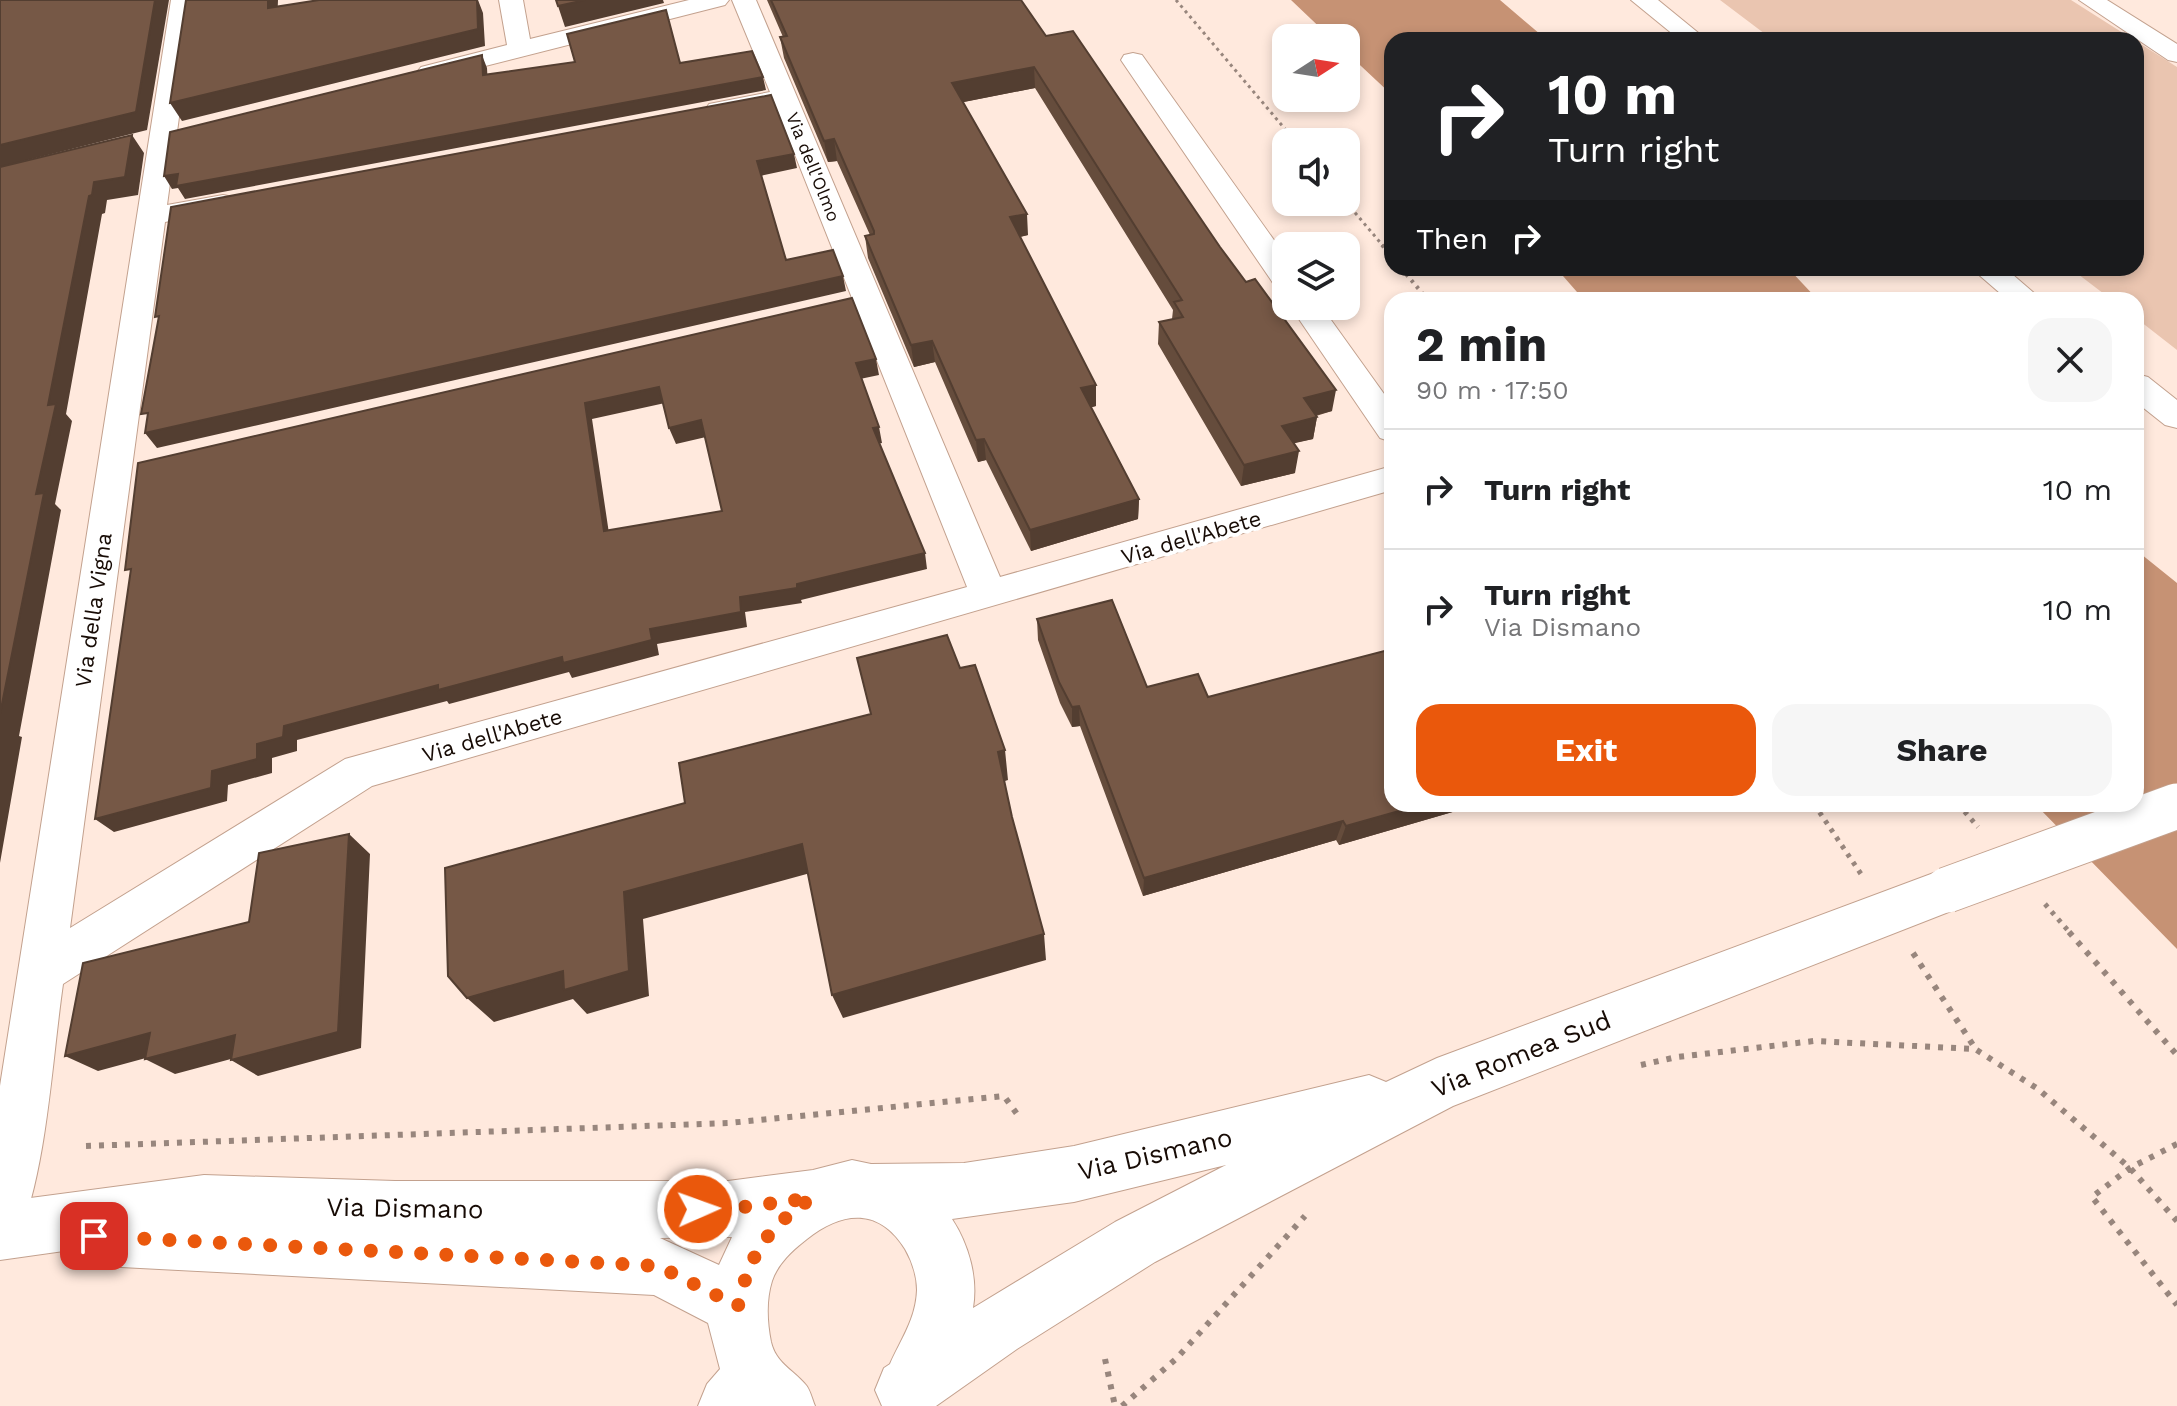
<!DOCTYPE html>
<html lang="en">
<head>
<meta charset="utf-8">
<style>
	body { margin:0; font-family:"Work Sans",sans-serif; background:#f6f6f6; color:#202124; height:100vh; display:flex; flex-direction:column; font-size:30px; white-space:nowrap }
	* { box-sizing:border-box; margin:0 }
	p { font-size:26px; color:#757577 }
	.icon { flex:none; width:44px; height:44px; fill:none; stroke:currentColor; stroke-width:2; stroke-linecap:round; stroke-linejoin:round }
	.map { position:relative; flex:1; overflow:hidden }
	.sheet { position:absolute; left:1384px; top:292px; width:760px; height:520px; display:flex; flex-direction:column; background:#fff; border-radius:24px; box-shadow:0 4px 12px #0003 }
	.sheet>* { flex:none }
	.hud { position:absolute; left:1384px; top:32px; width:760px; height:244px; border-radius:24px; box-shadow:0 4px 12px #0003; background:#202124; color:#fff; overflow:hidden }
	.needle { width:52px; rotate:78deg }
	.buttons { position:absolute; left:1272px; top:24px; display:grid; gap:16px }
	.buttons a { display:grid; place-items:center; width:88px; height:88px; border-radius:16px; background:#fff; box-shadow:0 4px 12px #0003; font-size:40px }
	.pin { position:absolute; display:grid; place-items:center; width:68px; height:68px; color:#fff; margin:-34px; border-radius:16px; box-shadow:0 4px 12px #0006 }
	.me { position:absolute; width:88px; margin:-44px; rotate:88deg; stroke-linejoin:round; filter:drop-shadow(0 0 6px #0008) }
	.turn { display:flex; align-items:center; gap:28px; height:168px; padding:0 32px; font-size:36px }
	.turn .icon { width:104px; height:104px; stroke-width:2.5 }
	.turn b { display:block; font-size:56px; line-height:68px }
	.then { display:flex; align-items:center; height:76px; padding:0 32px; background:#0003; gap:16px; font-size:30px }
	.round { display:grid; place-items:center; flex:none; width:84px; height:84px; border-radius:24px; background:#f6f6f6 }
	.summary { display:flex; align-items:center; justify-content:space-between; height:136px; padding:0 32px }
	h1 { font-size:48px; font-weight:700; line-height:60px }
	.button { display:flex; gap:16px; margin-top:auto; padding:16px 32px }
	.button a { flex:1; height:92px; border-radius:24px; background:#ea580c; color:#fff; font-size:32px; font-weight:700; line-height:92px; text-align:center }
	.button a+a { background:#f6f6f6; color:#202124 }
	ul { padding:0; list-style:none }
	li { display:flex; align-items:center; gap:24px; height:120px; padding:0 32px; border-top:2px solid #e0e0e0 }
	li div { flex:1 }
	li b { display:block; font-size:30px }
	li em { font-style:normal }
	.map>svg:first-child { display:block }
</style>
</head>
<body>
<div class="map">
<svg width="2177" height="1406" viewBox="0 0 2177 1406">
	<rect width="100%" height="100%" fill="#ffe9dd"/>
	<path fill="#eac5b0" d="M1720 0H2071L2134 40H1773Z
		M2136 41 2177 67V350L2136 318V300H2112L2070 268H2136Z"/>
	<path fill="#c69274" d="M1291 0H1500L1547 40H1392V95L1346 52V38H1331Z
		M1556 268H1788L1818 300H1584Z
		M2136 550 2177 583V949L2035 804H2136Z"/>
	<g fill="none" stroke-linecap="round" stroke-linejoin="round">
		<g stroke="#c3a18e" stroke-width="2">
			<path id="street" d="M171 0H195L167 205 223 195 233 197 237 203 233 209 165 222 70 928 345 759 967 587 776 107 718 118 709 116 705 110 709 104 770 92 732 0H756L1000 577 1392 466V490L372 786 63 984C52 1060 47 1169 18 1238L0 1246V1086Z
				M499 0H523L530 39 689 0H729L725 5 430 80 421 77 417 72 421 67 507 45Z
				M1631 0H1658L1707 40H1680Z
				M2079 0H2107L2177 44V62L2168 60Z
				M1133 53 1142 55 1286 257V288L1275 286 1121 60 1124 55Z
				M1971 268H2005L2042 300H2008Z
				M1290 306H1321L1392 405V442L1380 438Z
				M2136 374 2148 377 2177 400V428L2165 425 2136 402Z"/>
		</g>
		<g stroke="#c3a18e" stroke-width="2">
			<path id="secondary" d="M1947 868 1964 874 1971 890 1964 906 1453 1106 1155 1262 1017 1349 936 1406H882L875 1390 884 1368 890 1364C901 1339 916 1319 917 1290 917 1277 912 1261 905 1249 879 1207 842 1211 807 1239 793 1250 778 1263 772 1281 766 1300 767 1322 771 1342 776 1363 792 1369 805 1384 810 1389 812 1399 815 1406H698L707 1384 720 1369 708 1323 654 1295 102 1266 82 1257 78 1249 0 1260V1202L204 1175 395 1181H728L813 1170 852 1160 871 1164 964 1163 1074 1146 1369 1075 1386 1082 1437 1058ZM1226 1165 1115 1222 973 1308C978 1278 969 1245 952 1219L1074 1202ZM728 1237H732L719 1265 660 1238Z"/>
		</g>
		<path stroke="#98867d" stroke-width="3" stroke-dasharray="3 4" stroke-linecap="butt" d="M1176 0 1296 142
			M1346 202 1384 247"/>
		<path stroke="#98867d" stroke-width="4" stroke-dasharray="3 5" stroke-linecap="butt" d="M1382 245 1392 257
			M1401 268 1428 300"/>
		<path stroke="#98867d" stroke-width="5" stroke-dasharray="4 6" stroke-linecap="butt" d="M1814 804 1861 874
			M1958 804 1978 827
			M2045 904 2071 934"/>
		<path stroke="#98867d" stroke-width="6" stroke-dasharray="5 8" stroke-linecap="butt" d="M2069 932 2177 1055
			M1913 953 1975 1048
			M1641 1065 1677 1057 1814 1041 1975 1049 2038 1089 2130 1168 2177 1221
			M2177 1144 2130 1168 2092 1197 2177 1305
			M86 1146 729 1123 1004 1096 1017 1114
			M1105 1359 1115 1406
			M1122 1406 1176 1359 1305 1216"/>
		<use href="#street" fill="#fff" fill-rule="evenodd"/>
		<use href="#secondary" fill="#fff" fill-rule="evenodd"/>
		<g stroke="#c3a18e" stroke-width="47" stroke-linecap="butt">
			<path id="secondary-bridge" d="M1947 890 2177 806"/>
		</g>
		<use href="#secondary-bridge" stroke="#fff" stroke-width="45"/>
	</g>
	<path fill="#654c3c" d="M767 0H1021L1046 36 1332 411 1316 416 1317 417 1313 439 1293 443 1295 473 1241 486 1158 344 1159 322 1172 319 1173 310 1035 88 963 102 1028 235 1020 237 1096 406 1091 407 1139 499 1138 519 1031 551 986 460 978 462 935 362 914 367 868 258 865 236 870 235 837 161 828 162 784 58 780 37H783Z
		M1392 553V587L1385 575Z
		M1037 619 1147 687 1208 697 1392 804H1480L1339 845 1336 840 1143 896 1080 726 1072 727 1060 703 1038 640Z"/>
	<path fill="#533e31" d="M155 0H169L147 130 0 167V145Z
		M268 0H278L277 25 268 8Z
		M477 0H478L483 13 485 46 182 121 170 103Z
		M585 0H663L664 3 565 27 558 6Z
		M482 55 487 68 488 87 483 75Z
		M1034 67 1035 88 954 104 952 83Z
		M763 77 766 90 185 199 178 188 172 189 164 176Z
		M132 135 144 153 138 195 107 200 105 213 102 214 66 414 72 421 55 504 61 510 19 736 22 737 0 863V714L36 494 48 405 89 196 94 182Z
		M834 139 837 161 828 162 824 141Z
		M794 154 797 168 760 176 757 161Z
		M1027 214 1028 235 1011 239 1010 217Z
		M843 276 846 291 157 448 145 433Z
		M932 341 935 362 914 367 911 345Z
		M876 359 879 375 860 379 856 363Z
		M1096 385V406L1082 410 1081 388Z
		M659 387 665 403 592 419 611 547 604 531 585 403Z
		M1336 390 1332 411 1300 419 1304 398Z
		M1317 417 1313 439 1278 447 1282 426Z
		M701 420 706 437 676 444 669 428Z
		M879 427 882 443 876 444 873 428Z
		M984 439 986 460 978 462 976 440Z
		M1299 451 1295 473 1241 486 1244 465Z
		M1139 499 1138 519 1031 551 1030 530Z
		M925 553 927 569 801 600 802 603 745 612 747 627 657 644 659 655 572 678 569 672 449 704 447 701 297 740V751L272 758V773L228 785 227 801 114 832 95 819 212 771 284 726 650 629 740 597 797 584Z
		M1079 706 1080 726 1072 727V707Z
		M1005 750 1008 780 1002 782 998 752Z
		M1424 804H1480L1339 845 1346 826Z
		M1343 821 1336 840 1143 896 1144 878Z
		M349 834 370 854 361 1048 258 1076 231 1060Z
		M802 844 814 872 643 919 649 996 587 1014 573 999 494 1022 467 998 624 892Z
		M1044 934 1046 960 843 1018 832 995Z
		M150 1033 179 1049 98 1071 65 1056Z
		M235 1035 261 1051 175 1074 145 1059Z"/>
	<path fill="#765846" stroke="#533e31" stroke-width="2" fill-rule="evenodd" d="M0 0H155L136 112 0 145Z
		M186 0H268V8L319 0H477L478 29 170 103Z
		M556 0H585L558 6Z
		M771 0H1021L1046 36 1073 31 1220 247 1246 282 1255 279 1336 390 1304 398 1317 417 1282 426 1299 451 1244 465 1159 322 1183 317 1174 302 1182 300 1034 67 952 83 1027 214 1010 217 1096 385 1081 388 1139 499 1030 530 984 439 976 440 932 341 911 345 865 236 874 234V231L834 139 824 141 780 37 787 36Z
		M666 10 680 63 752 51 763 77 176 186 178 174 164 176 170 132 482 55 483 75 575 62 567 34Z
		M771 95 794 154 757 161 786 260 833 250 843 276 145 433 148 413 141 414 159 316 155 317 171 207Z
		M132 135 125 177 94 182 92 195 89 196 48 405 56 404 36 494 44 493 0 714V167Z
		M852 298 876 359 856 363 879 427 873 428 925 553 797 584V588L740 597 741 612 650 629 652 640 563 663 562 657 438 690V685L284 726 283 737 257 744V759L212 771 211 788 95 819 131 569 125 570 138 463ZM659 387 669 428 701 420 722 511 604 531 585 403Z
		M1112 600 1147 687 1198 674 1208 697 1392 649V804H1424L1346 826 1343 821 1144 878 1079 706 1072 707 1059 682 1037 619Z
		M947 635 960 668 975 665 1005 750 998 752 1012 817 1044 934 832 995 802 844 624 892 629 971 564 990 563 971 467 998 448 976 445 868 685 803 679 763 871 714 857 658Z
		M349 834 338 1032 231 1060 235 1035 145 1059 150 1033 65 1056 83 963 249 922 259 853Z"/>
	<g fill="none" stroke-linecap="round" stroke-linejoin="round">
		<path stroke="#ea580c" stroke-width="14" stroke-dasharray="0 25.2" d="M94 1236 658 1266 738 1306C750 1253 767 1228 812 1198L728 1209H698"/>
	</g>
	<g text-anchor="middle" stroke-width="8" stroke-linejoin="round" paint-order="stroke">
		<g font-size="18" fill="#170b05" stroke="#fff">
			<text transform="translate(813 167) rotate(68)" y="6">Via dell'Olmo</text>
		</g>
		<g font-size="22" fill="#170b05" stroke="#fff">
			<text transform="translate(1191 537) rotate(-16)" y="8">Via dell'Abete</text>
			<text transform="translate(93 610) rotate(-82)" y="8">Via della Vigna</text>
			<text transform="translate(492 735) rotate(-16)" y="8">Via dell'Abete</text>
		</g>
		<g font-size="26" fill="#170b05" stroke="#fff">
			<text transform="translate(1521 1054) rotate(-22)" y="9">Via Romea Sud</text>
			<text transform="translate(1155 1154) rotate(-13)" y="9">Via Dismano</text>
			<text transform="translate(405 1208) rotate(1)" y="9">Via Dismano</text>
		</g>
	</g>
</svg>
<div class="buttons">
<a><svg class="needle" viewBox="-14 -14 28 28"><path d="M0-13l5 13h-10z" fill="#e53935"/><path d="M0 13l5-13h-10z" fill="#757577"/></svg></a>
<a><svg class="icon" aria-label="sound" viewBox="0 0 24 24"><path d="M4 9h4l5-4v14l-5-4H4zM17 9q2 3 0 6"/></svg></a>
<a><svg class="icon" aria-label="layers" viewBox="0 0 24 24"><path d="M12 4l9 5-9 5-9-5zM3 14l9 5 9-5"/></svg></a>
</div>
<div class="pin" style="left:94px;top:1236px;background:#d93025"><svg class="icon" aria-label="arrive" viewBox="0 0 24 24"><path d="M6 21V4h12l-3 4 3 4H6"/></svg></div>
<svg class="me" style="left:698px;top:1209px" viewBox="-20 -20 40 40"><circle r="17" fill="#ea580c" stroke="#fff" stroke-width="3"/><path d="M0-11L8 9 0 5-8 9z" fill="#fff"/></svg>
<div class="hud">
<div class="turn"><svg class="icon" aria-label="right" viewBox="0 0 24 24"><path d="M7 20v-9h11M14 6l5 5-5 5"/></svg><div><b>10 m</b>Turn right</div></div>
<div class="then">Then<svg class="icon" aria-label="right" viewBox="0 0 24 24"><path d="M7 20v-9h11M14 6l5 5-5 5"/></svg></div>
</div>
<section class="sheet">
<div class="summary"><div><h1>2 min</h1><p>90 m · 17:50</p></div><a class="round"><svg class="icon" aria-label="close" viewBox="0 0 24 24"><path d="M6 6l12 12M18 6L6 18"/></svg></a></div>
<ul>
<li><svg class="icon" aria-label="right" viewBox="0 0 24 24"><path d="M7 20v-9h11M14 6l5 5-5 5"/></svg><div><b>Turn right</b></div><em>10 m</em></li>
<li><svg class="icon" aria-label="right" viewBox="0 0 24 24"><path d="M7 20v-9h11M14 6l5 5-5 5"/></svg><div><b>Turn right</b><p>Via Dismano</p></div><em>10 m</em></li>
</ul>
<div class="button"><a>Exit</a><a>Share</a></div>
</section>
</div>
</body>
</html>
